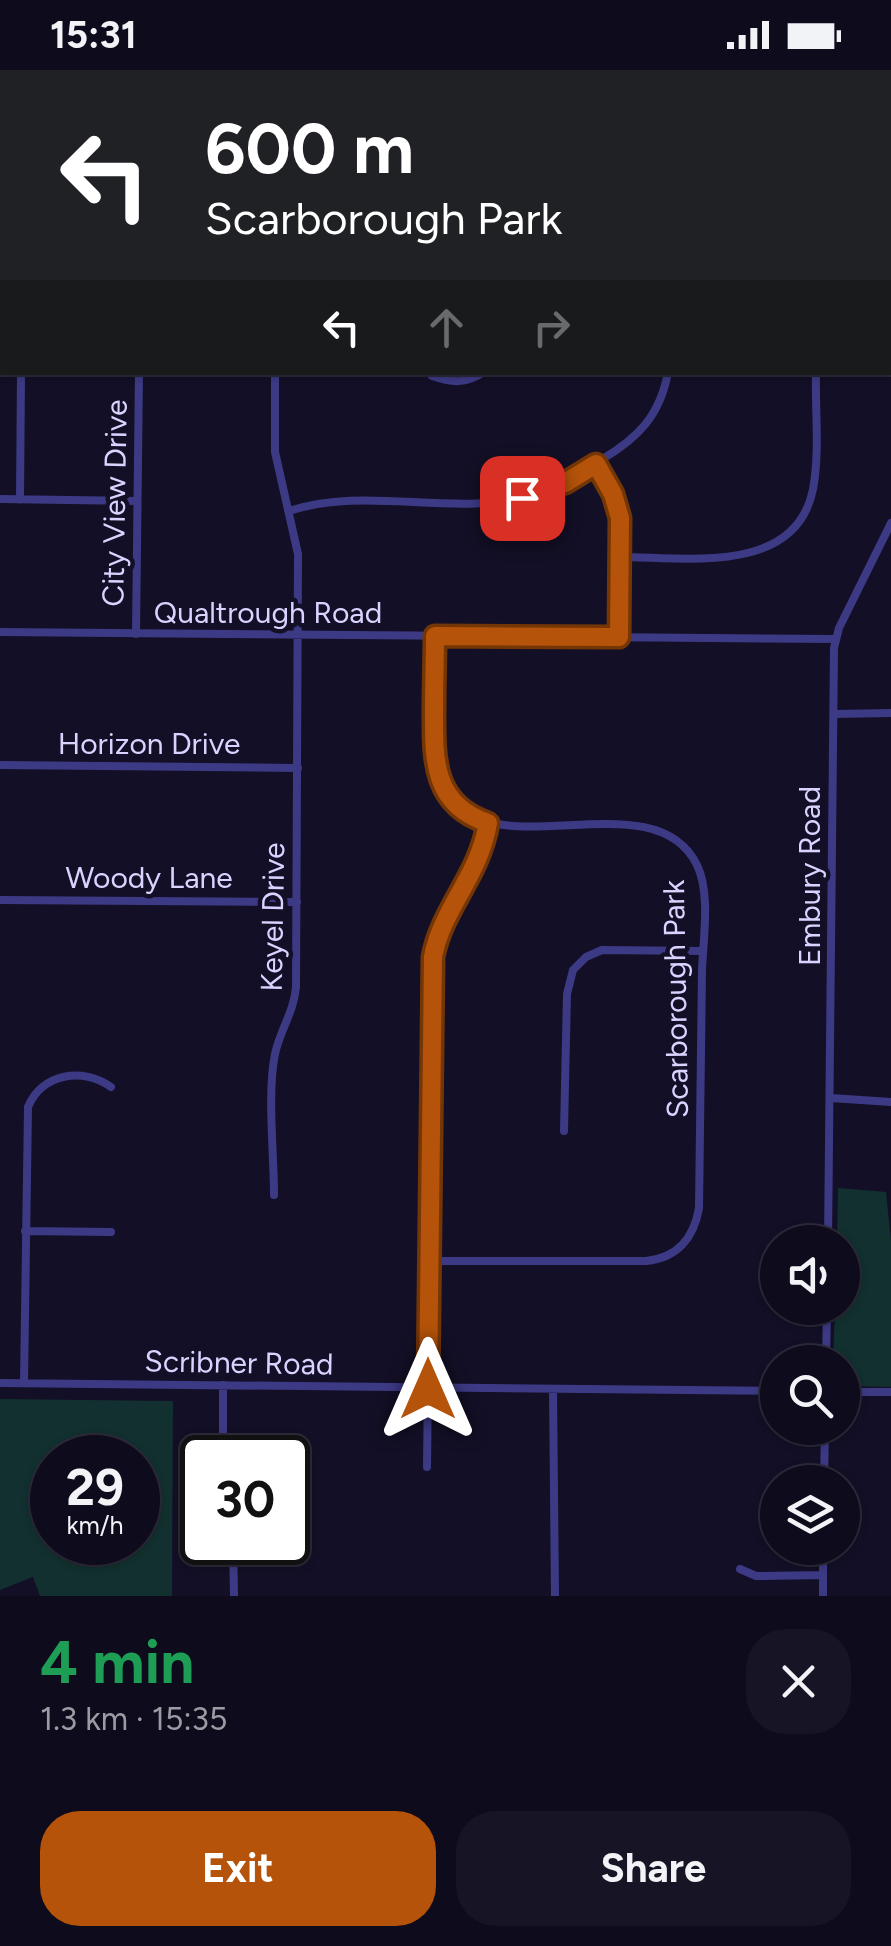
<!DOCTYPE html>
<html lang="en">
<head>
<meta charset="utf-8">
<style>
	body { margin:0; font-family:Figtree,sans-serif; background:#171425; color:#f1f3f6; height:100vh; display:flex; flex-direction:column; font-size:38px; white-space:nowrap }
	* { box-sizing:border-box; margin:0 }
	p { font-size:32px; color:#9b9ba3 }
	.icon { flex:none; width:55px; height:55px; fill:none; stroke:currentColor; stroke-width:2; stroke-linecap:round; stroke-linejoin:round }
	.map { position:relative; height:1526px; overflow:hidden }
	.sheet { display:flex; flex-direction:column; background:#0e0b1c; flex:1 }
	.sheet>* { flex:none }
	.top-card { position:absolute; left:0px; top:0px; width:892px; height:305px; box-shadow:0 2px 8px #0004,0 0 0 2px #2e2b3b; background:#202124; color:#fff; overflow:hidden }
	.buttons { position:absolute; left:760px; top:1155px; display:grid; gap:20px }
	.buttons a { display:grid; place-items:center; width:100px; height:100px; border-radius:50%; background:#0e0b1c; box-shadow:0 2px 8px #0004,0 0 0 2px #2e2b3b; font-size:50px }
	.speed { position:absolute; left:30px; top:1365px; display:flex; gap:20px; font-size:50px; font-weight:700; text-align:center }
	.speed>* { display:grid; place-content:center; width:130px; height:130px; border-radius:50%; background:#0e0b1c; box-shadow:0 2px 8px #0004,0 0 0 2px #2e2b3b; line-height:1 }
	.speed small { font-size:25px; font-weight:400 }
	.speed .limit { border:5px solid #111; border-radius:15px; background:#fff; color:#111 }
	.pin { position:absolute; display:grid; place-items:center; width:85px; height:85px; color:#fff; margin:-42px; border-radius:20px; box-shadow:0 5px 15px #0006 }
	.me { position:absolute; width:110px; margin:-55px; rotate:0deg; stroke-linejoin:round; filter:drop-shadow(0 0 8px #0008) }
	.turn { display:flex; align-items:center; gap:35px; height:210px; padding:0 40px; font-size:45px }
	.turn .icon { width:130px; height:130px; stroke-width:2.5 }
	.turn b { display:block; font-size:70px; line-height:85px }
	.lanes { display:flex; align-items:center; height:95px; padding:0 40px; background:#0003; justify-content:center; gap:50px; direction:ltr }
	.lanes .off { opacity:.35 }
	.round { display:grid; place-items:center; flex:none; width:105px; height:105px; border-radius:40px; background:#171425 }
	.head { display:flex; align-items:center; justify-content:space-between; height:170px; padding:0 40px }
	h1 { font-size:60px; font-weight:700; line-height:75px; color:#1e9e55 }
	.button { display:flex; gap:20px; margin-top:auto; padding:20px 40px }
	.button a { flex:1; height:115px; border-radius:40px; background:#b45309; color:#fff; font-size:40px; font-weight:700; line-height:115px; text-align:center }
	.button a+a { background:#171425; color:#f1f3f6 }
	.status { display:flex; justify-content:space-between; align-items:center; height:70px; padding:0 50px; background:#0e0b1c; direction:ltr }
	.status svg { height:28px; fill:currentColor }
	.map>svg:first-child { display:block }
</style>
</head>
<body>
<div class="status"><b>15:31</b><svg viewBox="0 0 49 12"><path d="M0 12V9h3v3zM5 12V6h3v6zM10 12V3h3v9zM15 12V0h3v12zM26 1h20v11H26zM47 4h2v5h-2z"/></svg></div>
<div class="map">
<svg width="891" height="1526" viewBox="0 0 891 1526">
	<rect width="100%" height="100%" fill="#130f26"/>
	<path fill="#12302f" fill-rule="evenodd" d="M838 1118 886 1122 891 1171V1317L843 1316 842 1292H833L835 1238H842V1172H837Z
		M0 1329 173 1331 172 1526H40L33 1507 0 1520ZM52 1388H138V1472H52Z"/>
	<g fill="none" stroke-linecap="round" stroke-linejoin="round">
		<path stroke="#3d3a85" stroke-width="8" d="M813 0 814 2
			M543 2V0
			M669 2V0
			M890 27H891
			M0 130H2
			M432 306C452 313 466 314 484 302
			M596 393 613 424 620 448 619 567
			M0 429 137 431
			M20 430 21 302
			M289 441C365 416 448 446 526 427 554 420 577 405 601 390 638 368 660 346 668 302
			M620 487C685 487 796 506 813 419 820 382 815 340 816 302
			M0 562 836 569
			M136 564 139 302
			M834 644 891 643
			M0 695 298 698
			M0 830 297 832
			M831 1028 891 1032
			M564 1061 567 924 573 900 586 887 602 880 702 881
			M274 1125C274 1083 267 1023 275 984 280 960 294 942 296 917L298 484 275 382V302
			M25 1161 111 1162
			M828 1172 834 578 839 558 891 453
			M428 1191H646C677 1188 694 1168 699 1138 700 1059 701 980 702 901 703 869 711 824 697 795 651 701 470 814 437 704 427 669 434 604 435 566
			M826 1292 827 1238
			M0 1313 778 1321
			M24 1313 28 1037C42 1003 83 997 111 1017
			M553 1319 555 1526
			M842 1322H891
			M223 1388V1315
			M427 1397 433 887C441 838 479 806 488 753
			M824 1412 825 1358
			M233 1472 234 1526
			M740 1499 756 1506 823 1505
			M823 1526V1478"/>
	</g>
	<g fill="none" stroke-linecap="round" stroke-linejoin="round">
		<g stroke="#753606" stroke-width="25">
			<path id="route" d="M428 1319 433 887C442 838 479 807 488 753 431 734 434 687 434 637 434 613 435 590 435 566L619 567 620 448 613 424 596 394 565 413 522 428"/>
		</g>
		<use href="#route" stroke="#b45309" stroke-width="18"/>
	</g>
	<g text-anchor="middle" stroke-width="9" stroke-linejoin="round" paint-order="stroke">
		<g font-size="30" fill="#d9d4ff" stroke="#130f26">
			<text transform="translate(115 433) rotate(-89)" y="10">City View Drive</text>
			<text x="268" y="553">Qualtrough Road</text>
			<text x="149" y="684">Horizon Drive</text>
			<text transform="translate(810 806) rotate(-90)" y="10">Embury Road</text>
			<text x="149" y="818">Woody Lane</text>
			<text transform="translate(273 847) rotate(-89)" y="10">Keyel Drive</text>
			<text transform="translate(676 929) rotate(-91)" y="10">Scarborough Park</text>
			<text transform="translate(239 1293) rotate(1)" y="10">Scribner Road</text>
		</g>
	</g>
</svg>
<div class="buttons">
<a><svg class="icon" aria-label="sound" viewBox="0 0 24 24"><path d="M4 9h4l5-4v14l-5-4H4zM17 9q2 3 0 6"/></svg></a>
<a><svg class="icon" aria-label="search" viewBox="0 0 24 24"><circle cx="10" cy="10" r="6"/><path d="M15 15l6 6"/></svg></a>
<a><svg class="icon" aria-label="layers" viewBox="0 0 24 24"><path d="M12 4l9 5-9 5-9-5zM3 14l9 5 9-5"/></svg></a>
</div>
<div class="speed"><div>29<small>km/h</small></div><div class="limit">30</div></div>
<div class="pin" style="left:522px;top:428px;background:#d93025"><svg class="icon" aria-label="arrive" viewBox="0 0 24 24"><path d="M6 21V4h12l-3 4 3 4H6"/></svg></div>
<svg class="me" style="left:428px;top:1319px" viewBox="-20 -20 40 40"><path d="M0-17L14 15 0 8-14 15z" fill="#b45309" stroke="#fff" stroke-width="4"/></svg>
<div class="top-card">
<div class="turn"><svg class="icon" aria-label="left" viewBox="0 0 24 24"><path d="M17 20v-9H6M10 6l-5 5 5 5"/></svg><div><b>600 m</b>Scarborough Park</div></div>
<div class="lanes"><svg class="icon" aria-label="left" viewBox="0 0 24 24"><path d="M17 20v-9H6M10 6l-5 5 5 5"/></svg><svg class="icon off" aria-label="ahead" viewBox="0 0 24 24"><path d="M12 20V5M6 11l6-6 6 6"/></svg><svg class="icon off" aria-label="right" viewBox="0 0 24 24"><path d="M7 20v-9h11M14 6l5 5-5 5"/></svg></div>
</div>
</div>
<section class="sheet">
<div class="head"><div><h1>4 min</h1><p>1.3 km · 15:35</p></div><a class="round"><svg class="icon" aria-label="close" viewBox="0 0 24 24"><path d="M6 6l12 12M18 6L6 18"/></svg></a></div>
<div class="button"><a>Exit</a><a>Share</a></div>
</section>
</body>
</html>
